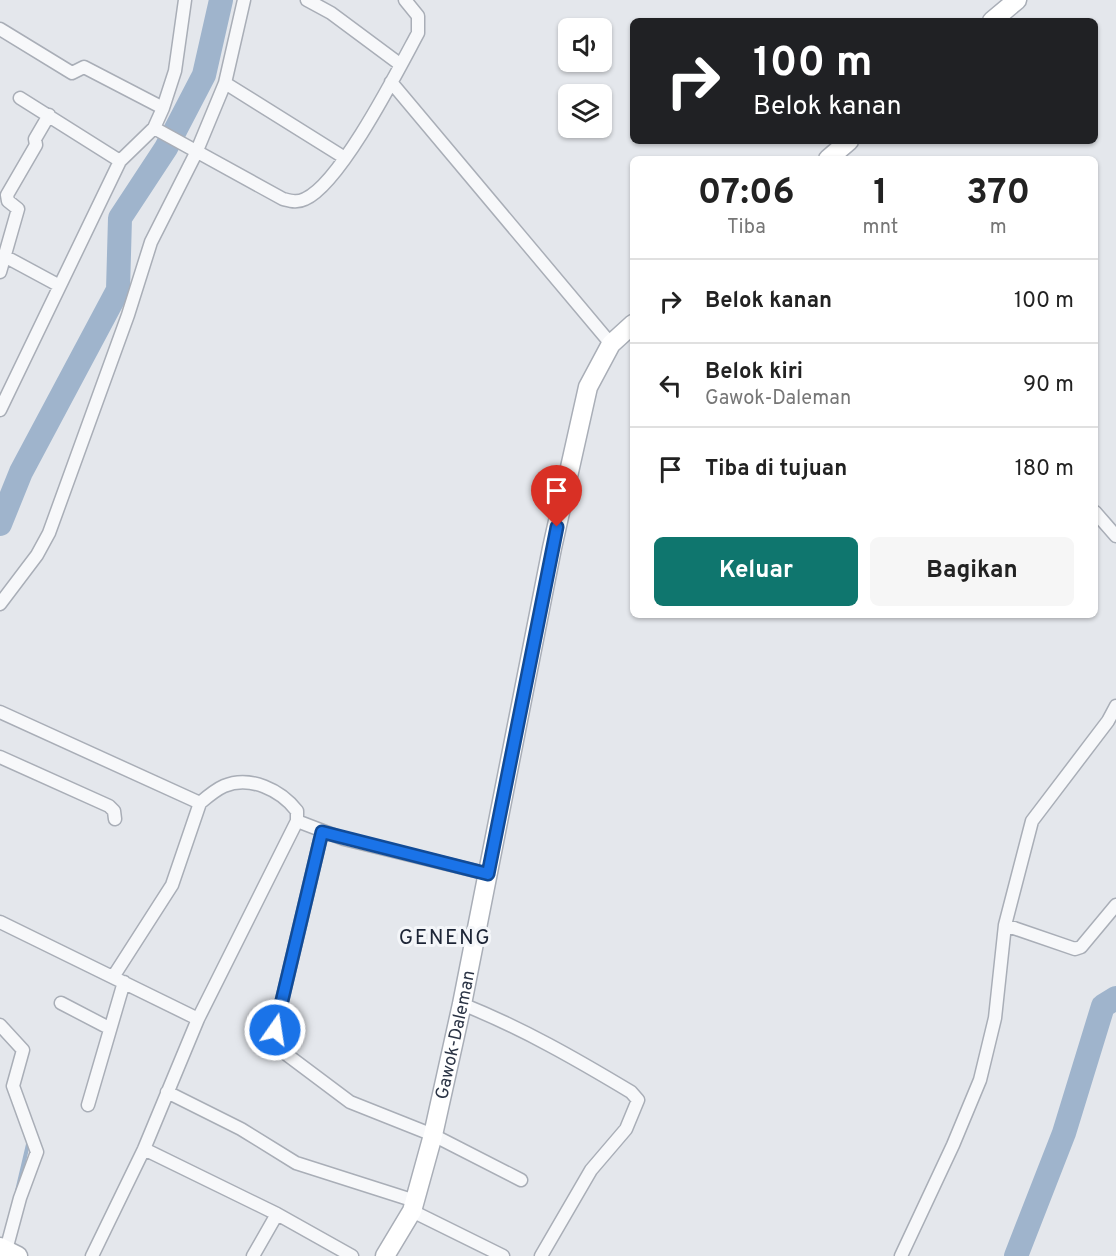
<!DOCTYPE html>
<html lang="id">
<head>
<meta charset="utf-8">
<style>
	body { margin:0; font-family:Overpass,sans-serif; background:#f6f6f6; color:#222; height:100vh; display:flex; flex-direction:column; font-size:22px; white-space:nowrap }
	* { box-sizing:border-box; margin:0 }
	p { font-size:20px; color:#767676 }
	.icon { flex:none; width:33px; height:33px; fill:none; stroke:currentColor; stroke-width:2; stroke-linecap:round; stroke-linejoin:round }
	.map { position:relative; flex:1; overflow:hidden }
	.details { position:absolute; left:630px; top:156px; width:468px; height:462px; display:flex; flex-direction:column; background:#fff; border-radius:9px; box-shadow:0 2px 4px #0004 }
	.details>* { flex:none }
	.banner { position:absolute; left:630px; top:18px; width:468px; height:126px; border-radius:9px; box-shadow:0 2px 4px #0004; background:#202124; color:#fff; overflow:hidden }
	.tools { position:absolute; left:558px; top:18px; display:grid; gap:12px }
	.tools a { display:grid; place-items:center; width:54px; height:54px; border-radius:9px; background:#fff; box-shadow:0 2px 4px #0004; font-size:30px }
	.pin { position:absolute; display:grid; place-items:center; width:51px; height:51px; color:#fff; margin:-62px -26px; border-radius:50% 50% 50% 0; rotate:-45deg; box-shadow:0 0 6px #0007 }
	.pin .icon { rotate:45deg }
	.me { position:absolute; width:66px; margin:-33px; rotate:13deg; stroke-linejoin:round; filter:drop-shadow(0 0 4px #0008) }
	.turn { display:flex; align-items:center; gap:21px; height:126px; padding:0 24px; font-size:27px }
	.turn .icon { width:78px; height:78px; stroke-width:2.5 }
	.turn b { display:block; font-size:42px; line-height:51px }
	.eta { display:flex; justify-content:space-evenly; align-items:center; height:102px; text-align:center }
	.eta b { font-size:36px; font-weight:700; line-height:42px }
	.button { display:flex; gap:12px; margin-top:auto; padding:12px 24px }
	.button a { flex:1; height:69px; border-radius:9px; background:#0f766e; color:#fff; font-size:24px; font-weight:700; line-height:69px; text-align:center }
	.button a+a { background:#f6f6f6; color:#222 }
	ul { padding:0; list-style:none }
	li { display:flex; align-items:center; gap:18px; height:84px; padding:0 24px; border-top:2px solid #e0e0e0 }
	li div { flex:1 }
	li b { display:block; font-size:22px }
	li em { font-style:normal }
	.map>svg:first-child { display:block }
</style>
</head>
<body>
<div class="map">
<svg width="1116" height="1256" viewBox="0 0 1116 1256">
	<rect width="100%" height="100%" fill="#e4e7ec"/>
	<g fill="none" stroke-linecap="round" stroke-linejoin="round">
		<path stroke="#9fb4cc" stroke-width="4" d="M17 1191 29 1140"/>
		<path stroke="#9fb4cc" stroke-width="24" d="M0 524 21 472 118 290 120 218 166 148 204 75 221 0
			M1016 1256 1064 1133 1103 1006 1116 998"/>
		<g stroke="#a9aeb7" stroke-width="15">
			<path id="street" d="M307 0 331 13 401 65
				M0 29 72 73 84 67 163 108
				M391 82 611 344
				M225 83 345 158
				M20 98 120 161
				M154 128 283 199C291 201 297 203 305 199 341 183 398 70 418 33V16L405 0
				M6 257 58 285
				M0 272 18 209 8 201 7 195 36 145 35 139 49 115
				M0 410 120 161 154 128 163 108 175 71 185 0
				M1095 512 1116 536
				M0 604 37 555 49 533 128 315 151 242 196 153 225 83 244 0
				M0 712 200 803 172 885 113 977
				M0 757 109 806 114 811 115 819
				M297 821 344 839 488 874
				M322 832 275 1030 278 1048 350 1102 433 1135 521 1180
				M0 922 198 1019
				M1005 925 1075 949 1081 947 1116 905
				M61 1003 109 1028
				M462 1004C522 1028 576 1059 631 1092L638 1100 626 1129 591 1170 541 1256
				M0 1025 23 1050 13 1086 37 1152 20 1198 6 1250
				M167 1092 241 1129 296 1163 415 1201
				M88 1105 124 982
				M144 1149 277 1214 352 1256
				M412 1211 503 1256
				M92 1256 144 1149 198 1019 297 821V811C281 790 250 775 224 786 215 790 207 797 200 803
				M253 1256 277 1214
				M901 1256 953 1145 980 1080 995 1018 1005 925 1032 821 1108 721 1116 706"/>
		</g>
		<g stroke="#a9aeb7" stroke-width="21">
			<g id="secondary">
				<path d="M992 21 1017 0"/>
				<path d="M828 159 849 141"/>
				<path d="M0 1247 18 1256"/>
				<path id="s1" d="M385 1256 412 1211 433 1135 462 1004 552 548 588 387 611 344 633 324"/>
			</g>
		</g>
		<use href="#street" stroke="#f7f8fa" stroke-width="12"/>
		<use href="#secondary" stroke="#fff" stroke-width="18"/>
	</g>
	<g fill="none" stroke-linecap="round" stroke-linejoin="round">
		<g stroke="#114b97" stroke-width="15">
			<path id="route" d="M275 1030 322 832 488 874 557 527"/>
		</g>
		<use href="#route" stroke="#1a73e8" stroke-width="10"/>
	</g>
	<g text-anchor="middle" stroke-width="6" stroke-linejoin="round" paint-order="stroke">
		<g font-size="18" fill="#2b3445" stroke="#f4f6f9">
			<text dy="6" stroke="none"><textPath href="#s1" startOffset="234">Gawok-Daleman</textPath></text>
		</g>
		<g font-size="21" letter-spacing="1.5" fill="#1d2536" stroke="#f4f6f9">
			<text x="445" y="944">GENENG</text>
		</g>
	</g>
</svg>
<div class="tools">
<a><svg class="icon" aria-label="sound" viewBox="0 0 24 24"><path d="M4 9h4l5-4v14l-5-4H4zM17 9q2 3 0 6"/></svg></a>
<a><svg class="icon" aria-label="layers" viewBox="0 0 24 24"><path d="M12 4l9 5-9 5-9-5zM3 14l9 5 9-5"/></svg></a>
</div>
<div class="pin" style="left:557px;top:527px;background:#d93025"><svg class="icon" aria-label="arrive" viewBox="0 0 24 24"><path d="M6 21V4h12l-3 4 3 4H6"/></svg></div>
<svg class="me" style="left:275px;top:1030px" viewBox="-20 -20 40 40"><circle r="17" fill="#1a73e8" stroke="#fff" stroke-width="3"/><path d="M0-11L8 9 0 5-8 9z" fill="#fff"/></svg>
<div class="banner">
<div class="turn"><svg class="icon" aria-label="right" viewBox="0 0 24 24"><path d="M7 20v-9h11M14 6l5 5-5 5"/></svg><div><b>100 m</b>Belok kanan</div></div>
</div>
<section class="details">
<div class="eta">
<div><b>07:06</b><p>Tiba</p></div>
<div><b>1</b><p>mnt</p></div>
<div><b>370</b><p>m</p></div>
</div>
<ul>
<li><svg class="icon" aria-label="right" viewBox="0 0 24 24"><path d="M7 20v-9h11M14 6l5 5-5 5"/></svg><div><b>Belok kanan</b></div><em>100 m</em></li>
<li><svg class="icon" aria-label="left" viewBox="0 0 24 24"><path d="M17 20v-9H6M10 6l-5 5 5 5"/></svg><div><b>Belok kiri</b><p>Gawok-Daleman</p></div><em>90 m</em></li>
<li><svg class="icon" aria-label="arrive" viewBox="0 0 24 24"><path d="M6 21V4h12l-3 4 3 4H6"/></svg><div><b>Tiba di tujuan</b></div><em>180 m</em></li>
</ul>
<div class="button"><a>Keluar</a><a>Bagikan</a></div>
</section>
</div>
</body>
</html>
